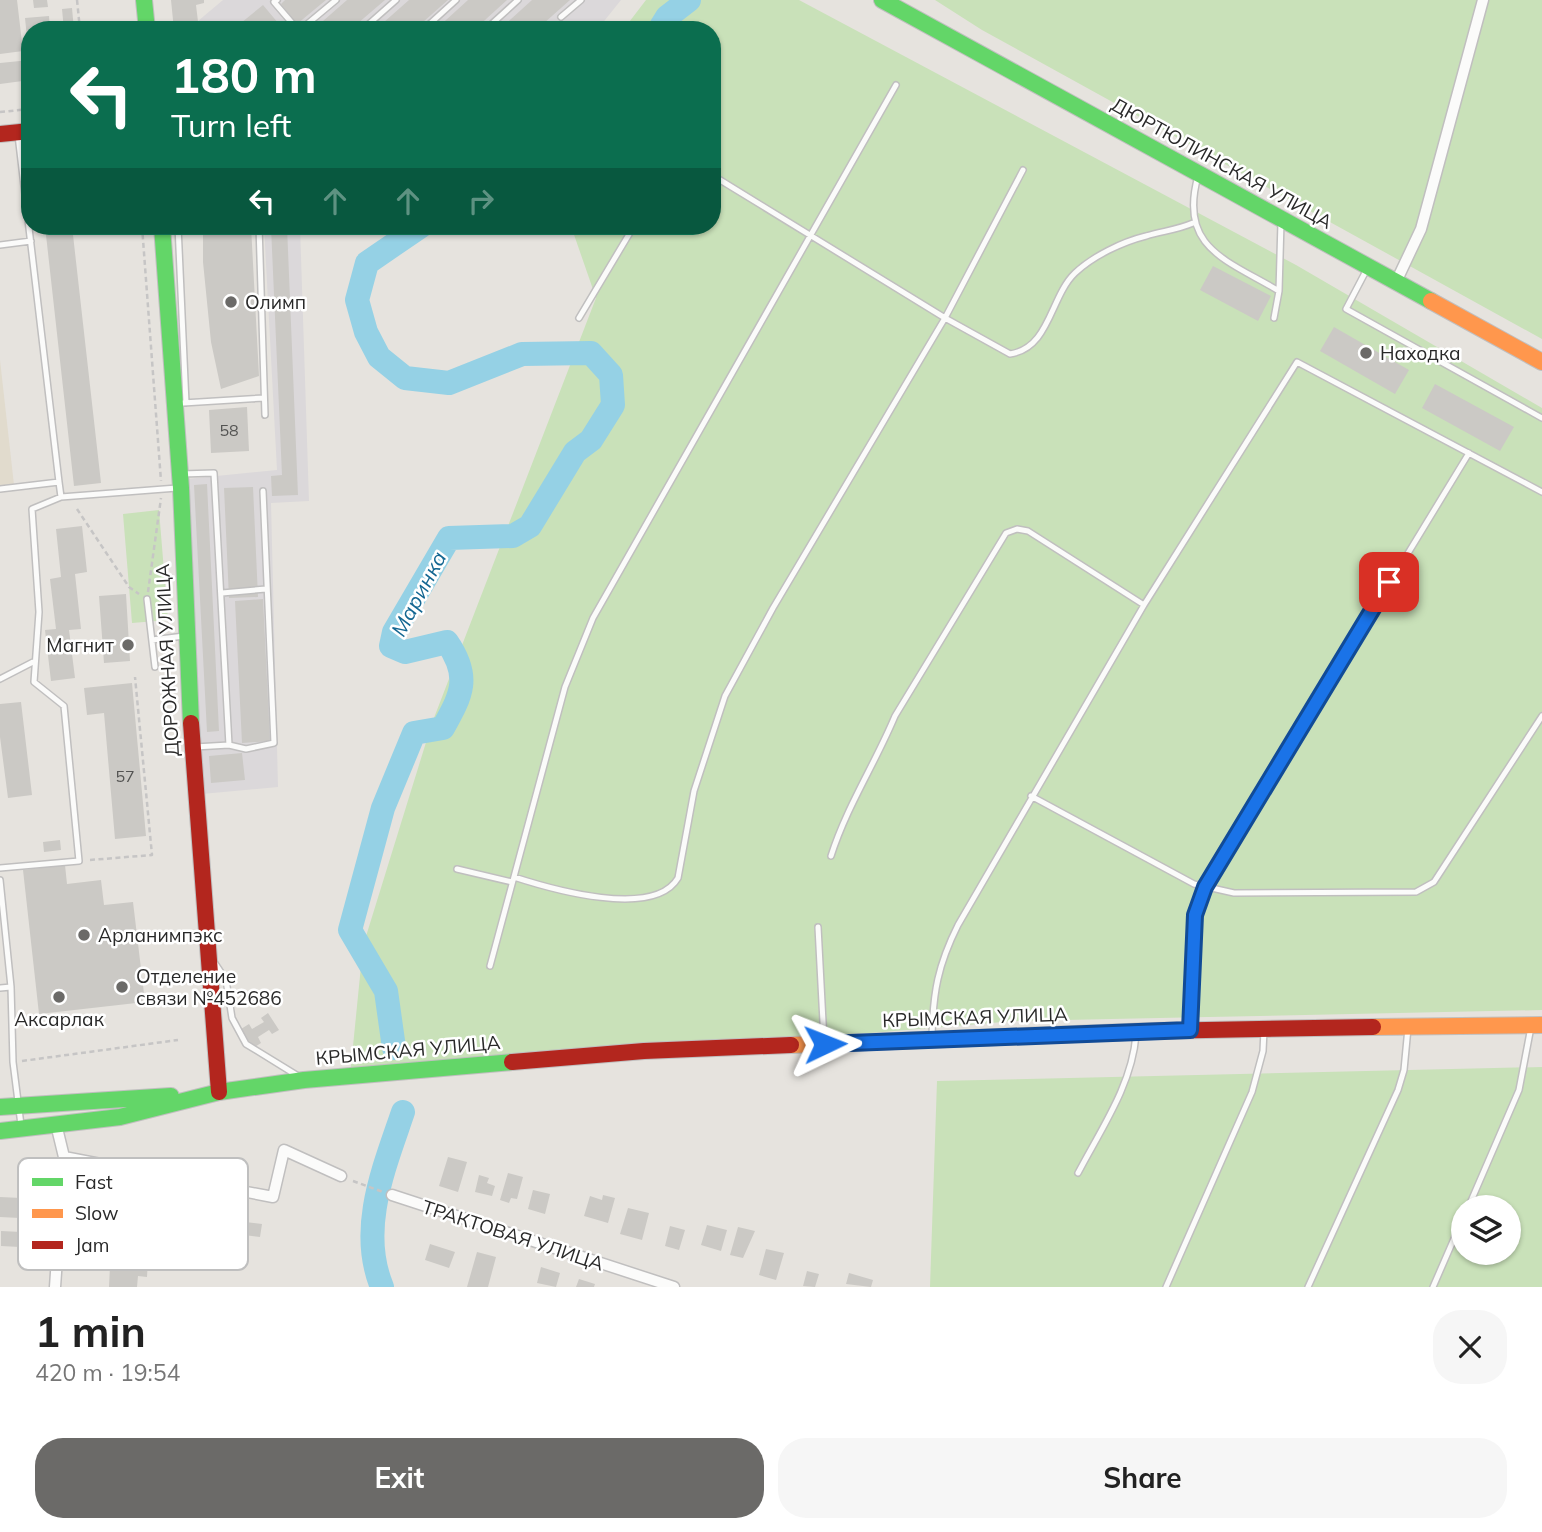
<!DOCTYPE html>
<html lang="en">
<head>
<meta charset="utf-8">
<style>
	body { margin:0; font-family:Mulish,sans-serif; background:#f6f6f6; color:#222; height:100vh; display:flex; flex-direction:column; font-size:26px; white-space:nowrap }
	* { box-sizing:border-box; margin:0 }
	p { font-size:23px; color:#767676 }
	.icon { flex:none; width:38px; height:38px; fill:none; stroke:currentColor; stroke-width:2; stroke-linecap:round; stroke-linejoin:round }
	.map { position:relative; height:1287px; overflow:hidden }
	.sheet { display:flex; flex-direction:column; background:#fff; flex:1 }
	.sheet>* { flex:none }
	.top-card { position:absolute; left:21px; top:21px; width:700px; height:214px; border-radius:28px; box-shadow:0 2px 5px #0004; background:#0b6e4f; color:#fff; overflow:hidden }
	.controls { position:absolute; left:1451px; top:1195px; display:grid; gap:14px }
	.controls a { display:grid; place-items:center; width:70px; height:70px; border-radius:50%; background:#fff; box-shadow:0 2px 5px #0004; font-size:35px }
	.pin { position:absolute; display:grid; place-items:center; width:60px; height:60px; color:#fff; margin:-30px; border-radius:14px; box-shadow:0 4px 10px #0006 }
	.me { position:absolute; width:77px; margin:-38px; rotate:88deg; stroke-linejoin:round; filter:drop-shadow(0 0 5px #0008) }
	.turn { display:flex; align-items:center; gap:24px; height:147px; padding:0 35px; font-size:32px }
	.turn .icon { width:91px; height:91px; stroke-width:2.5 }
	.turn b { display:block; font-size:49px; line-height:60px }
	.lanes { display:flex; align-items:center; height:66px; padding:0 35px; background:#0003; justify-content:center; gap:35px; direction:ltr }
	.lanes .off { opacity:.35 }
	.round { display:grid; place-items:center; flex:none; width:74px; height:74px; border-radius:28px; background:#f6f6f6 }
	.headline { display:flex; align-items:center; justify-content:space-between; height:119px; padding:0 35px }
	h1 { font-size:42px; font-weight:700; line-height:52px }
	.action { display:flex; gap:14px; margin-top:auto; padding:14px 35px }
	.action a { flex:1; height:80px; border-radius:28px; background:#6b6a68; color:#fff; font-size:28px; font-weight:700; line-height:80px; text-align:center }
	.action a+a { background:#f6f6f6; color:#222 }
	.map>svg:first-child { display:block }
</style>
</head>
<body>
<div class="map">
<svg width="1542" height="1287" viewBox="0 0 1542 1287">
	<rect width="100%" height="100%" fill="#e6e3de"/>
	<path fill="#dbd8da" d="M223 0H621L597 30H199L198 21Z
		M264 226H300L309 501 271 503 278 787 202 794 187 479 277 470Z"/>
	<path fill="#e1dbcd" d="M0 360 14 485 0 487Z"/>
	<path fill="#c9e1b9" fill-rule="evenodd" d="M646 0H799L1296 265 1542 408V1010L1015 1021 350 1076 363 946 432 723 596 298 571 226H712V30H623Z
		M935 0H1542V339L982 30Z
		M159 510 168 620 132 623 123 514Z
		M1542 1067V1287H930L937 1081ZM1463 1208H1508V1253H1463Z"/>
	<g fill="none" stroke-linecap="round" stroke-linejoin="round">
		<path stroke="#95d1e5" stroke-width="24" d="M659 30 667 17 689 0
			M394 1048 386 991 350 930 383 808 414 733 443 728C462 694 471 677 447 642L405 652 391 646 394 632 449 538 513 536 530 526 575 452 591 440 613 405 611 375 591 353 522 354 449 383 405 378 379 357 366 332 357 300 367 263 421 226
			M382 1287C358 1229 384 1168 403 1112"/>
	</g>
	<path fill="#cbc9c5" d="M0 0H17L23 51 0 54Z
		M33 0H47L48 7 34 8Z
		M171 0H204V3L196 5 199 30H174Z
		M285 0H326L297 24 281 4Z
		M347 0H385L350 30H317L315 28Z
		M409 0H448L414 30H375Z
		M468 0H507L474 30H435Z
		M532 0H570L543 24 548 30H499Z
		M263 5 284 30H238L236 27Z
		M72 8 74 30H64L62 9Z
		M49 16 50 30H30L28 48 25 18Z
		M30 60V80L0 84V63Z
		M45 226H72L101 483 74 486Z
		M203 226H251L259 376 221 389 211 342 203 262Z
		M287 226 298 495 272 496 271 476 282 475 271 227Z
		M1213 266 1271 296 1258 321 1200 290Z
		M1334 327 1409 370 1395 394 1320 351Z
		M1435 384 1514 427 1500 451 1422 408Z
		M247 407 249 451 211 453 209 410Z
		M207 484 219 731 207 732 194 485Z
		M253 487 258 597 229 598 224 488Z
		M82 526 87 572 75 574 81 629 69 630 75 678 51 681 45 630 56 629 50 579 61 577 56 529Z
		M126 594 130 661 104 663 99 596Z
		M263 599 270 741 242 743 235 601Z
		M132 683 146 836 115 839 104 713 87 715 84 688Z
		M21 702 32 795 8 798 0 737V704Z
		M242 753 245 780 211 783 209 756Z
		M60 840 61 850 44 852 43 842Z
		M65 865 67 884 101 880 104 905 133 902 145 1002 39 1014 23 870Z
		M268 1013 279 1030 272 1034 269 1030 258 1037 261 1043 253 1048 241 1029 249 1024 252 1029 264 1022 261 1018Z
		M448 1157 467 1162 458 1192 439 1186Z
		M508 1173 523 1177 517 1199 511 1198 509 1203 500 1200Z
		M479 1175 489 1178 487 1183 495 1186 492 1196 475 1192Z
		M533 1190 550 1194 545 1214 528 1209Z
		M603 1195 615 1198 608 1223 584 1216 590 1196 602 1200Z
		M0 1197 21 1198 20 1218 0 1217Z
		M628 1208 649 1213 642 1240 620 1234Z
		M245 1222 262 1224 260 1237 244 1235Z
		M707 1225 727 1230 721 1251 701 1245Z
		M670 1226 685 1230 679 1250 665 1246Z
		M738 1227 755 1231 743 1258 730 1255Z
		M1 1231 21 1232 20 1247 1 1246Z
		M430 1244 455 1252 449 1268 425 1260Z
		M766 1249 784 1253 776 1280 759 1275Z
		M477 1252 496 1257 488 1287H467Z
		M132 1259 148 1260 147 1277 138 1276 137 1287H109L110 1266 132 1267Z
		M541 1267 560 1273 556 1287 537 1283Z
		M807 1271 819 1274 815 1287 803 1286Z
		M849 1273 873 1280 871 1287 846 1284Z
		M579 1279 595 1284 594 1287H576Z"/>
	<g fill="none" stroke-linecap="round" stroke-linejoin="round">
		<g stroke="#c0bfbf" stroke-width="8">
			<path id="lane" d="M277 0 274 2 298 30
				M561 17 581 0
				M300 30 336 0
				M362 30 396 0
				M423 30 456 0
				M485 30 518 0
				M18 135 59 482
				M712 175 945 318 1010 354C1050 348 1050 297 1075 273 1093 256 1122 242 1146 236 1162 231 1177 230 1193 223
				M1198 176C1178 248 1227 260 1279 291L1274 318
				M178 226 186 403
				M259 226 265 415
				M0 245 31 241
				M1367 269 1346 309 1542 418
				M1279 291 1281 222
				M579 318 634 226
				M183 403 264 398
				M181 474 214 473 229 745 195 747
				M0 489 59 482 61 497
				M222 593 266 589
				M147 599 155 667
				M152 640 184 636
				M0 679 33 662
				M229 745 246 749 274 743 263 491
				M1031 796 1194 884 1234 893 1416 892 1434 882 1542 716
				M831 856C847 806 875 764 895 716L1006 533 1017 529 1028 531 1144 605
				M0 868 79 861 64 706 34 682 39 612 32 509 61 497 177 488
				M457 869 512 882
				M514 877C551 889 654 919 678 878L694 791 725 696 773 608 945 318 1023 170
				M0 880 11 987 13 1062 21 1125
				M818 927 824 1041
				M214 962 226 980 232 1018 246 1044 298 1076
				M490 966 565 687 593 618 896 85
				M0 988 11 987
				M1190 1027 1195 915 1205 887 1469 453
				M932 1037C933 992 938 965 958 925L1144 605 1297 362 1542 492
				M1078 1173C1101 1129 1132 1085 1136 1035
				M1468 1208 1519 1090 1531 1027
				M1166 1287 1252 1092 1263 1051 1264 1030
				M1308 1287 1398 1090 1404 1070 1408 1028
				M1433 1287 1463 1218"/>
		</g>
		<g stroke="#c0bfbf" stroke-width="13">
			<path id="street" d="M1396 282 1421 229 1483 0
				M64 1157 273 1197 284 1150 341 1176
				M392 1195 674 1287
				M55 1287 64 1157 56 1124"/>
		</g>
		<g stroke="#c0bfbf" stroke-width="18">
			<path id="fast" d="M144 0 147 30
				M882 0 1431 301
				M162 226 181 488 191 723
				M0 1107 171 1096
				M0 1131 120 1117 219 1092 304 1080 512 1062"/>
		</g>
		<g stroke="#c0bfbf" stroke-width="18">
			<path id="slow" d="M1431 301 1542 362
				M1373 1027 1542 1025
				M791 1045 1153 1031"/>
		</g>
		<g stroke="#c0bfbf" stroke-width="18">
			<path id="jam" d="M0 134 30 131
				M191 723 219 1092
				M1153 1031 1373 1027
				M512 1062 644 1051 791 1045"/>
		</g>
		<path stroke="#c6c5c5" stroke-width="2.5" stroke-dasharray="5 3.5" stroke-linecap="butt" d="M77 0 80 30
			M0 112 30 109
			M142 226 161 481
			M77 509 129 587 139 594
			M148 592 161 498
			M90 860 152 855 135 677
			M22 1061 178 1040
			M353 1181 383 1192"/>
		<use href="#lane" stroke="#fbfbfa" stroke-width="5"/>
		<use href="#street" stroke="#fbfbfa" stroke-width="10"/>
		<use href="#fast" stroke="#63d668" stroke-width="16"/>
		<use href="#slow" stroke="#ff974d" stroke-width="16"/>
		<use href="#jam" stroke="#b3261e" stroke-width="16"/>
	</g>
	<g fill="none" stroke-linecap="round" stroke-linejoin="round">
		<g stroke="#114b97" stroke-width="18">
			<path id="route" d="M825 1044 1190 1030 1195 915 1205 887 1389 582"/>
		</g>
		<use href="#route" stroke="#1a73e8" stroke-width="12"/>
	</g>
	<g fill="#6b6a68" stroke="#fff" stroke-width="2.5">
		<circle cx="231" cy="302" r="7"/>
		<circle cx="1366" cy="353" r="7"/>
		<circle cx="128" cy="645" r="7"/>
		<circle cx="84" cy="935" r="7"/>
		<circle cx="122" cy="987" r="7"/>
		<circle cx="59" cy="997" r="7"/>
	</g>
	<g text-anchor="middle" stroke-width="5" stroke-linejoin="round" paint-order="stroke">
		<g font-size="16" fill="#535352">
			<text x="229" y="436">58</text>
			<text x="125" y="782">57</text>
		</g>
		<g font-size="19" fill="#292929" stroke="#fff">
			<text transform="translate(1222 163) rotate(29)" y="7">ДЮРТЮЛИНСКАЯ УЛИЦА</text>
			<text transform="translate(167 660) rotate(-93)" y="7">ДОРОЖНАЯ УЛИЦА</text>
			<text transform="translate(975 1017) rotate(-2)" y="7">КРЫМСКАЯ УЛИЦА</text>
			<text transform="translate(408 1050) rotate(-5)" y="7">КРЫМСКАЯ УЛИЦА</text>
			<text transform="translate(513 1235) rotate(18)" y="7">ТРАКТОВАЯ УЛИЦА</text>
		</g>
		<g font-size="19" fill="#292929" stroke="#fff" text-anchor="start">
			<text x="245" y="309">Олимп</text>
			<text x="1380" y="360">Находка</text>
			<text x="114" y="652" text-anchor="end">Магнит</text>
			<text x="98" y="942">Арланимпэкс</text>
			<text x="136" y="983">Отделение<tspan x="136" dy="22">связи №452686</tspan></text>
			<text x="59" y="1026" text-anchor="middle">Аксарлак</text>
		</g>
		<g font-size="21" font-style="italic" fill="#146792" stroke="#fff">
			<text transform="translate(419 594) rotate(-62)" y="7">Маринка</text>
		</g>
	</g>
	<rect x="18" y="1158" width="230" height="112" rx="10" fill="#fff" stroke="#bfbfbf" stroke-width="2"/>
	<rect x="32" y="1178" width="31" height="8" fill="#63d668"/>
	<rect x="32" y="1209" width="31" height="9" fill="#ff974d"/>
	<rect x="32" y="1241" width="31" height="8" fill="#b3261e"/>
	<g font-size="19" fill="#292929">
		<text x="75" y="1189">Fast</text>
		<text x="75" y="1220">Slow</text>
		<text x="75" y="1252">Jam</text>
	</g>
</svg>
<div class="controls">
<a><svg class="icon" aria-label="layers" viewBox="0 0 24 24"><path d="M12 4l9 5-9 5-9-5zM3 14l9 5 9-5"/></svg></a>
</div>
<div class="pin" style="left:1389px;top:582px;background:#d93025"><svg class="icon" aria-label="arrive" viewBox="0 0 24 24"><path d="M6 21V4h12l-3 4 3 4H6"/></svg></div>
<svg class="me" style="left:825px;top:1044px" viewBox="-20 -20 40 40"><path d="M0-17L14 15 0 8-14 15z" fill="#1a73e8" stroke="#fff" stroke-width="4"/></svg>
<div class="top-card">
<div class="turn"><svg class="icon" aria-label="left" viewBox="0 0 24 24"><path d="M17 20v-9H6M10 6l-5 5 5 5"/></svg><div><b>180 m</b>Turn left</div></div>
<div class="lanes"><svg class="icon" aria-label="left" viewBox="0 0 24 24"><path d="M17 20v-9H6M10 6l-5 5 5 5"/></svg><svg class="icon off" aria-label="ahead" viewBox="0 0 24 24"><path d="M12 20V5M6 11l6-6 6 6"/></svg><svg class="icon off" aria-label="ahead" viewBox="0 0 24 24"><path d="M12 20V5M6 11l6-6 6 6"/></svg><svg class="icon off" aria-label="right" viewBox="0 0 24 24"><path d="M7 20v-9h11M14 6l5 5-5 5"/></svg></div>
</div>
</div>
<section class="sheet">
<div class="headline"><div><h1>1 min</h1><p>420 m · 19:54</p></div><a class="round"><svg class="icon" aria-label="close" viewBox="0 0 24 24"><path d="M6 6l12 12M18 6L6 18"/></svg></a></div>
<div class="action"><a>Exit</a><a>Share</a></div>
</section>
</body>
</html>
